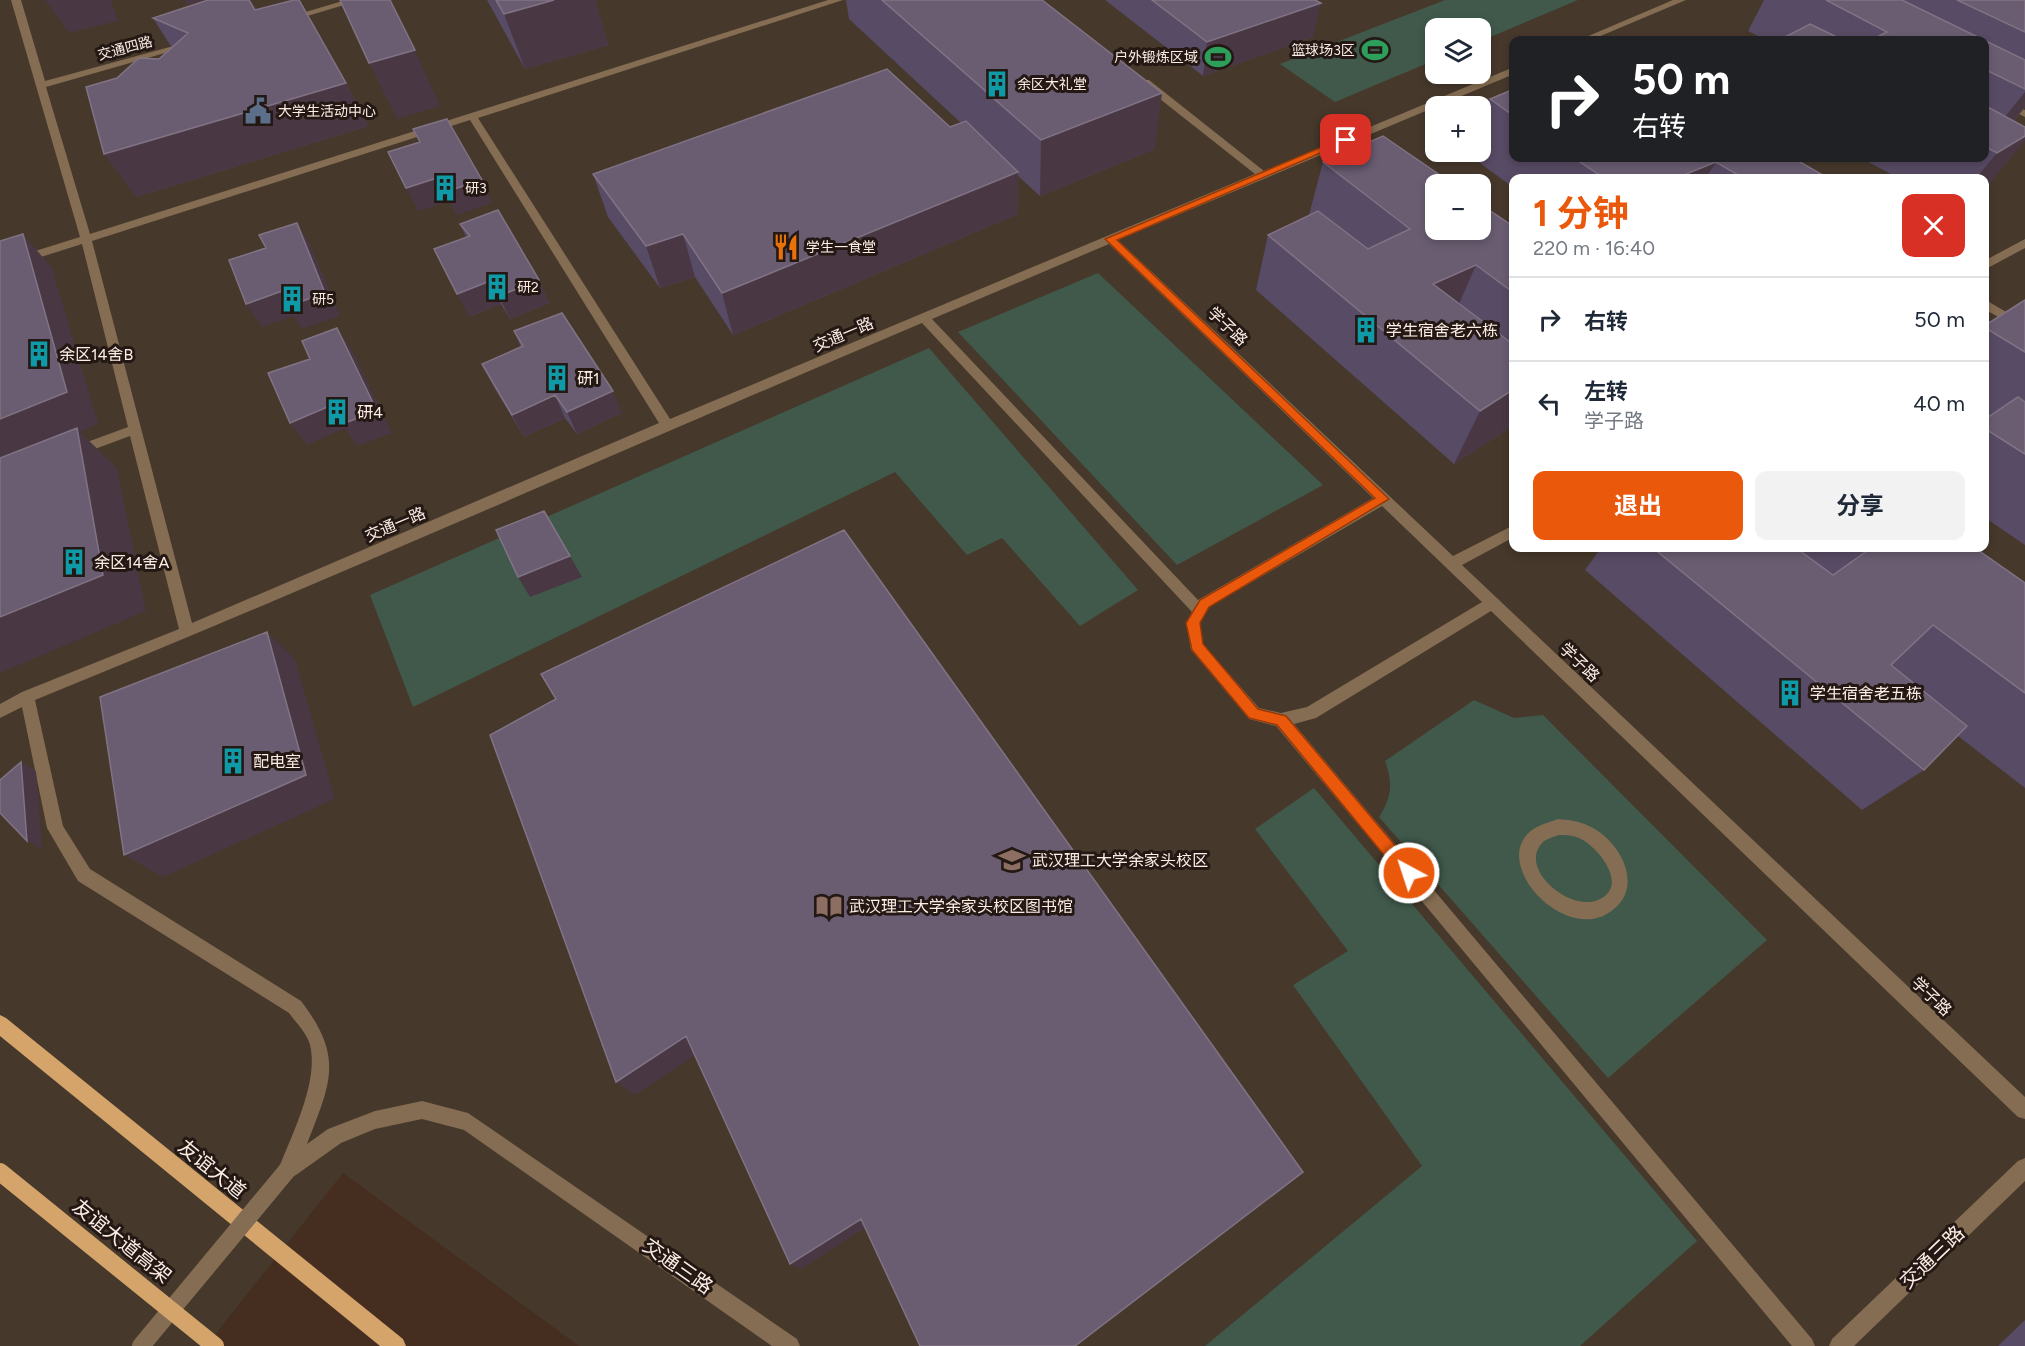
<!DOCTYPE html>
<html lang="zh">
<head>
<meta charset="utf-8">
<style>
	body { margin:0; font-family:Figtree,"Noto Sans SC",sans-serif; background:#f2f2f3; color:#1f2937; height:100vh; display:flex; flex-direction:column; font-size:22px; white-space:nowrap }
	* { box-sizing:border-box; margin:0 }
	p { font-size:20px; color:#747a83 }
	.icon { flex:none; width:33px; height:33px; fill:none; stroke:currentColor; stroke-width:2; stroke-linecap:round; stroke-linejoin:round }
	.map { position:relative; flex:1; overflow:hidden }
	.details { position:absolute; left:1509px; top:174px; width:480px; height:378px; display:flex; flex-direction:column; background:#fff; border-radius:12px; box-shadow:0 3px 9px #0003 }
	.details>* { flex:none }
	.guide { position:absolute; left:1509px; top:36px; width:480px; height:126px; border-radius:12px; box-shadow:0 3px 9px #0003; background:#202124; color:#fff; overflow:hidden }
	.buttons { position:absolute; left:1425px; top:18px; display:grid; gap:12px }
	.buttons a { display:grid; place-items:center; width:66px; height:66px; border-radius:12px; background:#fff; box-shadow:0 3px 9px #0003; font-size:30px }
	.pin { position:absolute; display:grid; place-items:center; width:51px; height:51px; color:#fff; margin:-26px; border-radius:12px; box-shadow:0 3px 9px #0006 }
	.me { position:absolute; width:66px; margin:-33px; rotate:320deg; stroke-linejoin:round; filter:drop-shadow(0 0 4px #0008) }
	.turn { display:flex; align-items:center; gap:21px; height:126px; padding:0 24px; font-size:27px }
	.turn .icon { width:78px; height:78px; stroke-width:2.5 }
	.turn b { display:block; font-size:42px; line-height:51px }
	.round { display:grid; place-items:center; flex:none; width:63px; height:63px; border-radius:12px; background:#f2f2f3 }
	.overview { display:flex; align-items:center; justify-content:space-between; height:102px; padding:0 24px }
	h1 { font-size:36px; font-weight:700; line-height:45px; color:#ea580c }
	.primary-button { display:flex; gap:12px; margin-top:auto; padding:12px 24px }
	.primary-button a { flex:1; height:69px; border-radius:12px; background:#ea580c; color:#fff; font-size:24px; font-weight:700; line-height:69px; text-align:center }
	.primary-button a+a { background:#f2f2f3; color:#1f2937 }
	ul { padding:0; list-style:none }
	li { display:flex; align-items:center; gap:18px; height:84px; padding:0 24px; border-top:2px solid #e0e1e3 }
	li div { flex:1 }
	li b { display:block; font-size:22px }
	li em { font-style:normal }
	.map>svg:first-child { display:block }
</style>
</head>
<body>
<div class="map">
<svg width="2025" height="1346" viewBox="0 0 2025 1346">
	<rect width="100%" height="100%" fill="#452d20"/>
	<path fill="#46382b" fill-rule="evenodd" d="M0 0H2025V1346H579L343 1173 206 1346H0ZM1436 28H1480V74H1436ZM1514 40H1984V158H1514ZM1436 106H1480V152H1436ZM1514 178H1984V548H1514ZM1436 184H1480V230H1436Z"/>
	<path fill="#40594b" d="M1445 0H1578L1481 41 1480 28H1436L1435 60 1335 102 1280 64Z
		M1098 273 1323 485 1177 565 958 332Z
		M929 348 1138 590 1080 626 1002 538 967 555 895 472 413 707 370 595Z
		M1474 700 1514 718 1543 715 1767 940 1608 1078 1379 817C1392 797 1393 783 1385 761Z
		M1314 788 1697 1241 1580 1346H1205L1422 1166 1293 985 1348 951 1255 829Z"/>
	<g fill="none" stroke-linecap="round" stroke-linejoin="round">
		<path fill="#846d52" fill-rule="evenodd" d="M11 0H21L45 81 188 42 193 45 46 87 90 234 828 0H843L478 118 670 419 1255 174 1141 84V80H1149L1264 171 1514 67V74L1118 240 1453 556 1514 525V537L1462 565 2025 1097V1119L2018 1117 1491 611 1316 718 1294 724 1812 1339 1815 1346H1792L1276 726 1249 719 1191 650 1186 623 1192 612 922 323C626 448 333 579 35 700L63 826 90 869 301 1001C344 1057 331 1082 307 1144L328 1129 375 1111 422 1101 468 1113 797 1339 800 1346H772L464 1130 422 1119 375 1129 341 1143 296 1175 289 1178 282 1175 279 1168C292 1134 319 1082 310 1045 307 1033 296 1023 289 1013L78 881 47 828 22 707 0 718V704L22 692 179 629 130 436 76 456 69 451 71 448 128 427 82 244 0 270V262L80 237ZM470 120 659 423 192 623 92 241ZM1109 244 1373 498 1198 600 932 319ZM1382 506 1482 602 1307 707 1281 713 1259 708 1203 644 1200 623 1209 607Z
			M346 0H361L287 22 282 19Z
			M1673 0H1686L1591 40H1579Z
			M1984 90 2025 110V117L1984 97Z
			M2025 239V248L1984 270V261Z
			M1984 299 2025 323V332L1984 309Z
			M2025 1158V1181L1854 1346H1829L1832 1339 2018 1161Z"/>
		<path fill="#846d52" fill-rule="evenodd" d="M1558 819C1569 820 1579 821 1589 826 1618 839 1644 883 1615 908 1570 950 1487 864 1532 830 1539 825 1550 822 1558 819ZM1559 835C1566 835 1574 835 1581 839 1599 848 1630 887 1598 900 1570 912 1518 869 1542 843 1546 839 1553 837 1559 835Z"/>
		<path fill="#d4a46b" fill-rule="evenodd" d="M0 1015 6 1018 403 1339 406 1346H380L0 1036Z"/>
		<path stroke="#846d52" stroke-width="18" d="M141 1346 289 1168"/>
		<path stroke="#d4a46b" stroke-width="18" d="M0 1172 215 1346"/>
	</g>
	<path fill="#584b65" d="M487 0H595L608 45 525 69Z
		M846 0H1042L1155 149 1040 196 1018 176V214L733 335 695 277 660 288 608 217 593 174 950 127 961 123 849 19Z
		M1105 0H1315L1313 37 1203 76Z
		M1764 0H2025V107L2014 121 1987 187 1984 178H1898L1861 158H1984V40H1766L1748 31Z
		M255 10 346 83 368 126 136 197 117 78 159 59 172 48 153 18Z
		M1514 89V158H1793L1828 178H1514V188L1469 155 1470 152H1480V124L1490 99Z
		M1323 162 1514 227V425L1454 464 1256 290 1268 235 1309 215Z
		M460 224 539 280 549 303 510 319 501 304 469 317 466 237Z
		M2025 300V545L1984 517V419L1988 417 1984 414V326Z
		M514 331 622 413 577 434 565 418 524 437 494 387 482 364 521 347Z
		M1601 548H1975L2025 583V788L1958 736 1924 770 1862 810 1585 570Z
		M2025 1320V1346H1998Z"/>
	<path fill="#493843" d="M45 0H111L118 21 69 33Z
		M184 0H205L187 5Z
		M554 0H595L608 45 525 69 504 14Z
		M1321 3 1313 37 1203 76 1207 42Z
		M415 50 440 106 397 119 369 63Z
		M346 83 368 126 136 197 104 154Z
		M2025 92V107L2007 129 1984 143Z
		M1162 93 1155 149 1040 196 1041 140Z
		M2025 136V141L1987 187 1984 189V178H1976L1997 153Z
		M1716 162 1706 178H1680L1681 176Z
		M1018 172V214L733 335 722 293Z
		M437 178 449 201 418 211 406 188Z
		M482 180 492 203 456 215 445 192Z
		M297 223 311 246 340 316 302 329 293 316 262 327 246 304Z
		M23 234 52 268 98 424 80 432 117 468 146 611 0 673V419Z
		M683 234 695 277 660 288 646 246Z
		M1476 265 1452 320 1433 284Z
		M539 280 549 303 510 319 499 296Z
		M490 281 501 304 469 317 457 294Z
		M337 328 352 350 392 433 357 446 345 428 307 445 290 423 332 405Z
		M1514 389V425L1454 464 1480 411Z
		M613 391 622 413 577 434 567 412Z
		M555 395 565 418 524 437 512 415Z
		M570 556 582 577 530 597 518 577Z
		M267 632 295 659 335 799 163 877 124 855Z
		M21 762 36 771 42 849 27 841Z
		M686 1036 702 1051 635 1095 616 1082Z
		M861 1219 868 1226 801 1269 790 1264Z"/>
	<path fill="#6a5d72" stroke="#817384" stroke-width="1.5" d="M208 0H249L255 10 294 0H299L346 83 104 154 86 87 117 78 139 58 159 59 188 33 153 18Z
		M340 0H390L415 50 369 63Z
		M496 0H554L504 14Z
		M882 0H1042L1162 93 1041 140Z
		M1152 0H1315L1321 3 1207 42Z
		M1826 0H1902L2025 60V89L1984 69V40H1871L1887 32Z
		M1957 0H2025V32Z
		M1810 24 1843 40H1784L1781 39Z
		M887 69 950 127 966 121 1018 172 722 293 683 234 646 246 593 174Z
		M1514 89V116L1490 99Z
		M1984 105 2025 127V136L1997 153 1984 146Z
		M447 119 482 180 445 192 437 178 406 188 388 152 420 142 413 129Z
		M1383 136 1453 184H1436V230H1480V204L1514 227V293L1476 265 1433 284 1514 345V389L1480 411 1268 235 1318 211 1368 249 1410 229 1323 162Z
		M1574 158H1793L1828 178H1743L1716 162 1681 176 1686 178H1604Z
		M498 210 539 280 499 296 490 281 457 294 434 249 470 236 460 224Z
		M297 223 325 293 286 307 282 291 246 304 229 260 266 248 259 235Z
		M23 234 67 392 0 419V241Z
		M2025 300V352L1984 327V326Z
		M562 313 613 391 567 412 555 395 512 415 482 364 523 346 514 331Z
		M337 328 377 411 342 424 332 405 290 423 268 373 310 359 302 341Z
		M2018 397 2025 402V454L1984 428V420Z
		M77 428 103 575 0 617V458Z
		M544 511 570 556 518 577 496 530Z
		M844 530 1303 1172 1075 1346H920L861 1219 790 1264 686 1036 616 1082 490 735 556 699 541 674Z
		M1653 548H1796L1833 575 1871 548H1975L2025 583V693L1933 625 1891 665 1967 726 1924 770Z
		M267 632 306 775 124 855 100 697Z
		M21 762 27 841 0 813V780Z"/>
	<path fill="#ea580c" stroke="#983908" stroke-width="1.5" d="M1343 138 1351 140 1117 240 1389 499 1209 607 1200 623 1203 644 1258 709 1286 716 1414 868 1416 873 1414 878 1409 880 1403 878 1277 725 1249 718 1192 650 1186 623 1200 600 1375 498 1105 239Z"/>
	<defs>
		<g id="stadium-bare" transform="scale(2.07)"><path d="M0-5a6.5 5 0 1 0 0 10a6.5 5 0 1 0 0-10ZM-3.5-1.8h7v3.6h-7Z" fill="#2e9e5b" stroke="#231813" stroke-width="2.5" paint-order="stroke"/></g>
		<g id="building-bare" transform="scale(2.07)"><path d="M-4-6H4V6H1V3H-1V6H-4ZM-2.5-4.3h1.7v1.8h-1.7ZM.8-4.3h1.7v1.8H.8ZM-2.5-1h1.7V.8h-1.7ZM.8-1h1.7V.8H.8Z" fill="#0f9aa8" stroke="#231813" stroke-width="2.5" paint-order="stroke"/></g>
		<g id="civic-bare" transform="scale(2.07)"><path d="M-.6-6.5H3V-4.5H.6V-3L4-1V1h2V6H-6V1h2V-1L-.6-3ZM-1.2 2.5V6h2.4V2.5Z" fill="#5c6f8a" stroke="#231813" stroke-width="2.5" paint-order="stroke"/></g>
		<g id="restaurant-bare" transform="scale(2.07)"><path d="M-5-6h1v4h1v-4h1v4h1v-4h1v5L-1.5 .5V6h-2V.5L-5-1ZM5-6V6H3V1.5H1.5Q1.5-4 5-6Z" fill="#e8710a" stroke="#231813" stroke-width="2.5" paint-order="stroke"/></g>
		<g id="university-bare" transform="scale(2.07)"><path d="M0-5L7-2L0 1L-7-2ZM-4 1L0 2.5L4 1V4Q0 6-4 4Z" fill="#8d6e63" stroke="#231813" stroke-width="2.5" paint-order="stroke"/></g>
		<g id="library-bare" transform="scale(2.07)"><path d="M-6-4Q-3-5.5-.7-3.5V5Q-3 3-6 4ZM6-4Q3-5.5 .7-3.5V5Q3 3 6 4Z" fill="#8d6e63" stroke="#231813" stroke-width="2.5" paint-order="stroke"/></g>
	</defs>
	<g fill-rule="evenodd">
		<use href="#stadium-bare" x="1375" y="50"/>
		<use href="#stadium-bare" x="1218" y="57"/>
		<use href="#building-bare" x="997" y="84"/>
		<use href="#civic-bare" x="258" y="111"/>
		<use href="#building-bare" x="445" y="188"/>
		<use href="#restaurant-bare" x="786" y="247"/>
		<use href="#building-bare" x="497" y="287"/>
		<use href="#building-bare" x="292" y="299"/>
		<use href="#building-bare" x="1366" y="330"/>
		<use href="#building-bare" x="39" y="354"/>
		<use href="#building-bare" x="557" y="378"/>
		<use href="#building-bare" x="337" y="412"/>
		<use href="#building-bare" x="74" y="562"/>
		<use href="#building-bare" x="1790" y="693"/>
		<use href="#building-bare" x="233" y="761"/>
		<use href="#university-bare" x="1012" y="860"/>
		<use href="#library-bare" x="829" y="906"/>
	</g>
	<g text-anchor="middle" stroke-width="6" stroke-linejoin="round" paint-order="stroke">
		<g font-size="14" fill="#fdede5" stroke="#231813">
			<text transform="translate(125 48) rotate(-15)" y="5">交通四路</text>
		</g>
		<g font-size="14" fill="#fdede5" stroke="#231813" text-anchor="start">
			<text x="1355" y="55" text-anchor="end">篮球场3区</text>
			<text x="1198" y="62" text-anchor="end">户外锻炼区域</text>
			<text x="1017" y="89">余区大礼堂</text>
			<text x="278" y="116">大学生活动中心</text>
			<text x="465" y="193">研3</text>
			<text x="806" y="252">学生一食堂</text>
			<text x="517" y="292">研2</text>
			<text x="312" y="304">研5</text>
		</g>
		<g font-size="16" fill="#fdede5" stroke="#231813">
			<text transform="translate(1228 326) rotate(44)" y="6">学子路</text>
			<text transform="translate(843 334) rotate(-23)" y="6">交通一路</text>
			<text transform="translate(395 524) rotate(-23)" y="6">交通一路</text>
			<text transform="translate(1580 662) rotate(44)" y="6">学子路</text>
			<text transform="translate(1932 996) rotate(44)" y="6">学子路</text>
		</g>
		<g font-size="16" fill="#fdede5" stroke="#231813" text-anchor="start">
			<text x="1386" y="336">学生宿舍老六栋</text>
			<text x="59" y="360">余区14舍B</text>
			<text x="577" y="384">研1</text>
			<text x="357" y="418">研4</text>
			<text x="94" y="568">余区14舍A</text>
			<text x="1810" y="699">学生宿舍老五栋</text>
			<text x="253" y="767">配电室</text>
			<text x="1032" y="866">武汉理工大学余家头校区</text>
			<text x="849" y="912">武汉理工大学余家头校区图书馆</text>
		</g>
		<g font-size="20" fill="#fdede5" stroke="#231813">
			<text transform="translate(212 1169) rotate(39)" y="7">友谊大道</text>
			<text transform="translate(122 1241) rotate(39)" y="7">友谊大道高架</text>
			<text transform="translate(1932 1257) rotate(-44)" y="7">交通三路</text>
			<text transform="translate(678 1266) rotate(35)" y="7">交通三路</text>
		</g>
	</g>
</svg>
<div class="buttons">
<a><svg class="icon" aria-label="layers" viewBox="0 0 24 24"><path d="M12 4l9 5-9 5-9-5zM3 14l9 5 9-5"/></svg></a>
<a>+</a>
<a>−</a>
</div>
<div class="pin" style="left:1346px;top:140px;background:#d93025"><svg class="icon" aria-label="arrive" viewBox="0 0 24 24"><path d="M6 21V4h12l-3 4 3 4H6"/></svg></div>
<svg class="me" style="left:1409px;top:873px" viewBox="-20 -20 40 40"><circle r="17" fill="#ea580c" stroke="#fff" stroke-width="3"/><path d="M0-11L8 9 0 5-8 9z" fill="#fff"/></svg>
<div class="guide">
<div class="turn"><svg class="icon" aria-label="right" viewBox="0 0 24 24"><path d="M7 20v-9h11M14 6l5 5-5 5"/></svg><div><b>50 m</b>右转</div></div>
</div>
<section class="details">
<div class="overview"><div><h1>1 分钟</h1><p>220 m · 16:40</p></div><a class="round" style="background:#d93025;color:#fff"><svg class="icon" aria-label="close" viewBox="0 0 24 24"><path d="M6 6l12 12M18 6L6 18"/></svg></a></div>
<ul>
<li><svg class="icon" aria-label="right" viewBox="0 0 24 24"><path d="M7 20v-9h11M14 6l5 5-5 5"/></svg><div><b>右转</b></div><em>50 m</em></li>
<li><svg class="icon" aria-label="left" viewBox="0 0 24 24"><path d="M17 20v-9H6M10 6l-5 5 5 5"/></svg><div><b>左转</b><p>学子路</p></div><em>40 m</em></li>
</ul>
<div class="primary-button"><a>退出</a><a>分享</a></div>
</section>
</div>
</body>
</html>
